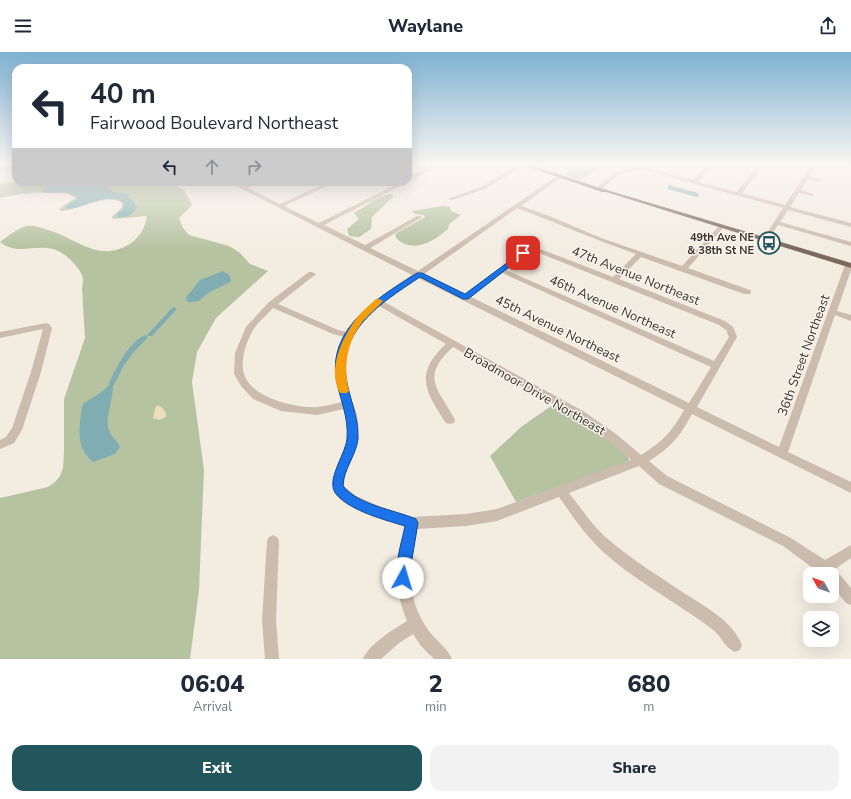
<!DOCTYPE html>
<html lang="en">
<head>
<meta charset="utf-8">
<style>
	body { margin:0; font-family:"Nunito Sans",sans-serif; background:#f2f2f3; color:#1f2937; height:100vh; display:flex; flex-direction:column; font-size:15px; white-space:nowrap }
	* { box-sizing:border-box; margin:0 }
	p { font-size:13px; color:#747a83 }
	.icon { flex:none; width:22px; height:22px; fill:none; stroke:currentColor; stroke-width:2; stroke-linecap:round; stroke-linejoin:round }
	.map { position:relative; height:607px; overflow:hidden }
	.side { display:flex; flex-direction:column; background:#fff; flex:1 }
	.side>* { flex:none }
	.guide { position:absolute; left:12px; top:12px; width:400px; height:122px; border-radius:12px; box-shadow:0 4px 16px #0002; background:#fff; color:#1f2937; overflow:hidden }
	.needle { width:26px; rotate:310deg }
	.controls { position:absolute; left:803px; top:515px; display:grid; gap:8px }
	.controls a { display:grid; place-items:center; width:36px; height:36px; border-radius:8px; background:#fff; box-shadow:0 4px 16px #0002; font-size:20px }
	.pin { position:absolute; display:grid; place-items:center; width:34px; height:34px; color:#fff; margin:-17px; border-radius:8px; box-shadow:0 2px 6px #0006 }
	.me { position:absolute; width:44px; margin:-22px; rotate:6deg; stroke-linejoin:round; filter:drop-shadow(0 0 3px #0008) }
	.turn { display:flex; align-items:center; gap:14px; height:84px; padding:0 12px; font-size:18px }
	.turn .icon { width:52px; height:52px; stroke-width:2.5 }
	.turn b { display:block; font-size:28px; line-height:34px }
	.lanes { display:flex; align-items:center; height:38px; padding:0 12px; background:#0003; justify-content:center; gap:20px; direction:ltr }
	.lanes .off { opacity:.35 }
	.eta { display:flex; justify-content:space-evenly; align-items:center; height:68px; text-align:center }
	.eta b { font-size:24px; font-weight:800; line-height:28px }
	.button { display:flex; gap:8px; margin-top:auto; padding:8px 12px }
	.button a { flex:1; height:46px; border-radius:12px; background:#21565c; color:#fff; font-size:16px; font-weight:800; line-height:46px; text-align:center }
	.button a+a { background:#f2f2f3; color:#1f2937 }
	header { display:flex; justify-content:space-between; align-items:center; height:52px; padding:0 12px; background:#fff; font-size:18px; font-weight:800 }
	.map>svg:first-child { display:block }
</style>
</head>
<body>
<header><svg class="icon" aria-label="menu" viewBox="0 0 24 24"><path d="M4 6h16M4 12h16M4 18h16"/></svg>Waylane<svg class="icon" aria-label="share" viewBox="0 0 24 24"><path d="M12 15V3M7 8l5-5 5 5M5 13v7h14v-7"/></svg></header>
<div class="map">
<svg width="851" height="607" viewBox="0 0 851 607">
	<rect width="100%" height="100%" fill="#f3ece1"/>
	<path fill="#b6c3a1" d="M591 114 599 116 581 128 564 123 574 116H588Z
		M16 129V130H167L184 138 192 153 179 166 183 176 189 183 229 194 240 201 250 212 268 219 216 266 197 300 192 330 204 418 199 538 190 607H0V446L48 435 55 430 60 424 63 416 64 401V347L85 286 82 237C84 226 83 222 76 214 49 179 23 209 0 190 8 184 17 177 26 174 32 173 39 175 45 177 76 185 97 212 130 192 140 185 145 176 147 164L113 167 112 165 122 155V151C109 140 77 158 61 159L59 157 75 146C65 135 14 143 0 146V132Z
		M389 142 393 143V145L372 165 371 177 359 185 349 184 347 177 359 167 354 161 376 147Z
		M443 154 450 155 451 159 461 163 449 172 448 177C436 187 419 199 403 191 399 189 396 187 395 182L425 165 423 163 415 162 412 159Z
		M554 352 598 379 628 404 629 408 627 411 516 450 490 404 521 375Z"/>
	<path fill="#eeddb9" d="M157 353 163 356 166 362V365L159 368 153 366 155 357Z"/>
	<path fill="#80adb1" d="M55 130 88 134 106 133 110 134 109 137 114 140 129 142 128 146 133 149 137 155C133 164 125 166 117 165V162L123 157 124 151C107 138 85 157 67 157L66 154 76 148 77 145C67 137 54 143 42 140L43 138Z
		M669 133 698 141 699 143 697 145 667 137Z
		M223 219 229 223 231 228 230 230 208 241 199 249 188 250 186 247 187 244 200 228Z
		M112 331H113C114 346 106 360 108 375 109 383 117 388 120 395L115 402 93 410C75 395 79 376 82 355L83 352 100 341Z"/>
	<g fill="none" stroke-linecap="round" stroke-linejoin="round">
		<path fill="#80adb1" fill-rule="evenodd" d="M174 255 177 257 176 258 152 284H148L147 283 148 282 172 256Z
			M145 283 148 285 133 301 124 313 114 333H110L109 331C116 316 129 290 145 283Z"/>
		<path fill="#ccbcad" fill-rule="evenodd" d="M435 112H442L408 130V126Z
			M519 112 525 113 485 137 452 148 447 147 481 135Z
			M637 112H643L641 114 693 128 709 112H714L698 130 737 140 759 112H764L742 141 785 153 811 114 814 112 831 113 832 114C821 120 820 108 810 124L822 128 819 130 808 127 801 138 813 142V144L799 141 790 155 851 171V175L788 158 780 170 851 190V194L778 173 768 188H764L763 187 783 156 639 117 620 122 601 137 596 136 616 120 633 116Z
			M16 113V117L0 121V117Z
			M560 122 563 124 562 125 521 154 552 165 601 186 682 214 720 173H724V175L688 216 750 238 751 240 750 242H744L641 205 619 227 725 269 733 275 737 285 697 355 779 395 845 213 846 211H851V218L837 259 851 263V269L835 263 788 400 851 430V441L692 362C679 386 671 395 649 409L667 424 791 486 825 508 851 493V506L835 517 851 536V553L846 551 832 534V522H821L783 494 659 432 639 414 569 441C582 457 593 475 609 488 632 508 659 524 684 541 705 555 732 568 742 593L740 598 735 600C724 596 721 583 712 577 675 549 631 527 598 495 583 480 571 462 559 445L497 469 466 474 417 477C409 514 405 546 429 579 436 589 448 596 452 607H434L421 594 413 582 399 591 381 607H363C369 592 394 577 407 569 392 532 396 512 405 474 388 469 347 457 336 443 326 430 344 402 347 388 348 377 347 368 344 357L317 363 281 359 253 347 241 334 234 322 235 301 246 275 269 250 309 220H312L316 222 278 252 338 278 347 280C363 254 388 239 412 223L228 130H235L244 134 254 130H262L248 136 280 152 328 130H336L284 154 319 171 401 130H408L324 173 365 193 417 164H421V166L370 196 418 219ZM517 156C557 171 596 188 636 202L613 225 543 198 531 195 521 200 465 242 424 222ZM532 199 539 201 719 273 726 278 729 285 714 309 506 218ZM502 221 711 315 689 351 471 245ZM418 226 684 358C671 381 663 389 641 403L616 382 583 359 384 250ZM379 254 446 292C414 321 425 340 446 371L450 372 454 371 455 368C439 337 419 326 453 295L575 365 608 388 631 408 497 457 466 462 412 465 381 455 356 444 344 434C344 417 357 400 358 381 358 377 359 373 358 369 357 356 348 344 346 331 340 298 356 275 379 254ZM273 256 333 282 345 285C333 308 335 326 342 350 334 352 326 354 318 355 297 357 251 346 244 322 240 309 246 290 253 278 258 270 267 263 273 256Z
			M46 271 49 272 52 276 41 320 22 378 14 391 0 397V388L6 385 12 376 31 320 43 277 0 286V280Z
			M273 483 277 485 279 489 276 568 279 607H265L262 568 267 489 269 485Z"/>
		<path fill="#7c685d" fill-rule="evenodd" d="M519 112H529L597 135 851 211V216L606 140H602Z"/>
	</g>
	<linearGradient id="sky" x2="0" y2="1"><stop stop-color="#7eb1d2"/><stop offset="0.57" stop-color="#faf6f2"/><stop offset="1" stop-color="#faf6f2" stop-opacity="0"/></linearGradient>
	<rect width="851" height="197" fill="url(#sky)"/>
	<path fill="#1a73e8" stroke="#114b97" d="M523 199 526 200V202L468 247H463L420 225C386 248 338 276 346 325 349 346 359 365 358 387 356 404 343 418 343 434 358 453 395 458 416 467L418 471 408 531 403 533 398 531C393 517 402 489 405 474 385 468 351 459 337 443 324 430 345 404 347 387 349 364 339 346 336 325 329 274 381 244 417 221H422L465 242Z"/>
	<path fill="#f59e0b" d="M376 247H379L383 249C377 256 369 262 363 269 347 290 343 313 349 339L347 341H340C327 317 342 287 356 267 362 259 370 253 376 247Z"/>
	<defs>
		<g id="bus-ring" transform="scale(1.15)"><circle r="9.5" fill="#fbf5ee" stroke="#21565c" stroke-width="1.5"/><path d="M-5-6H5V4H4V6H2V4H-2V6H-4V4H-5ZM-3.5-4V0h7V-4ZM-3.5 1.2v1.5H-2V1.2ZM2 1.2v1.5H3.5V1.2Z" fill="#21565c"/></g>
	</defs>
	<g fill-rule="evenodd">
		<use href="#bus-ring" x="769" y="191"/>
	</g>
	<g text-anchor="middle" stroke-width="3" stroke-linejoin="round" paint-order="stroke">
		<g font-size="11" font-weight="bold" fill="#3b312b" stroke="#fbf5ee" text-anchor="end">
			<text x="754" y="189">49th Ave NE<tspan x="754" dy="13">&amp; 38th St NE</tspan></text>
		</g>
		<g font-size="13" fill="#3b312b" stroke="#fbf5ee">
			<text transform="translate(636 223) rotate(22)" y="5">47th Avenue Northeast</text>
			<text transform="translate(613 254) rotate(24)" y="5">46th Avenue Northeast</text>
			<text transform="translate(558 276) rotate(26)" y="5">45th Avenue Northeast</text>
			<text transform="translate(803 303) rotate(-70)" y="5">36th Street Northeast</text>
			<text transform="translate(535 339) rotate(30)" y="5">Broadmoor Drive Northeast</text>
		</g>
	</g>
</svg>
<div class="controls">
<a><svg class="needle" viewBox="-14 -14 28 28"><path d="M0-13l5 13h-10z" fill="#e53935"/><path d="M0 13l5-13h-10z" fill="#747a83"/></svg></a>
<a><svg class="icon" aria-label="layers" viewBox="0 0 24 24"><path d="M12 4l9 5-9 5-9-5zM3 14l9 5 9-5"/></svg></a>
</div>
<div class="pin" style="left:523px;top:201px;background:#d93025"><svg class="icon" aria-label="arrive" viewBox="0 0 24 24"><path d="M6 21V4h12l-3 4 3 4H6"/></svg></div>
<svg class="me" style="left:403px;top:526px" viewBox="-20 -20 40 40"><circle r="19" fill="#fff"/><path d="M0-13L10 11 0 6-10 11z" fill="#1a73e8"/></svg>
<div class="guide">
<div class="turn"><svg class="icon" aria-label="left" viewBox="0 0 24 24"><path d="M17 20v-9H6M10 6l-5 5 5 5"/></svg><div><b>40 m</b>Fairwood Boulevard Northeast</div></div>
<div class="lanes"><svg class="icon" aria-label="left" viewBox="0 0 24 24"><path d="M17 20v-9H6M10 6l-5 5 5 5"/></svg><svg class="icon off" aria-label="ahead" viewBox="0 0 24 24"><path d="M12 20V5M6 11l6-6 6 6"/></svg><svg class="icon off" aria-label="right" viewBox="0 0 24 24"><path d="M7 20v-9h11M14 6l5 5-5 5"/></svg></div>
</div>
</div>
<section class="side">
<div class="eta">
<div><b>06:04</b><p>Arrival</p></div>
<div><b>2</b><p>min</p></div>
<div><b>680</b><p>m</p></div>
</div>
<div class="button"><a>Exit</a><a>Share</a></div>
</section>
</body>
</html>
